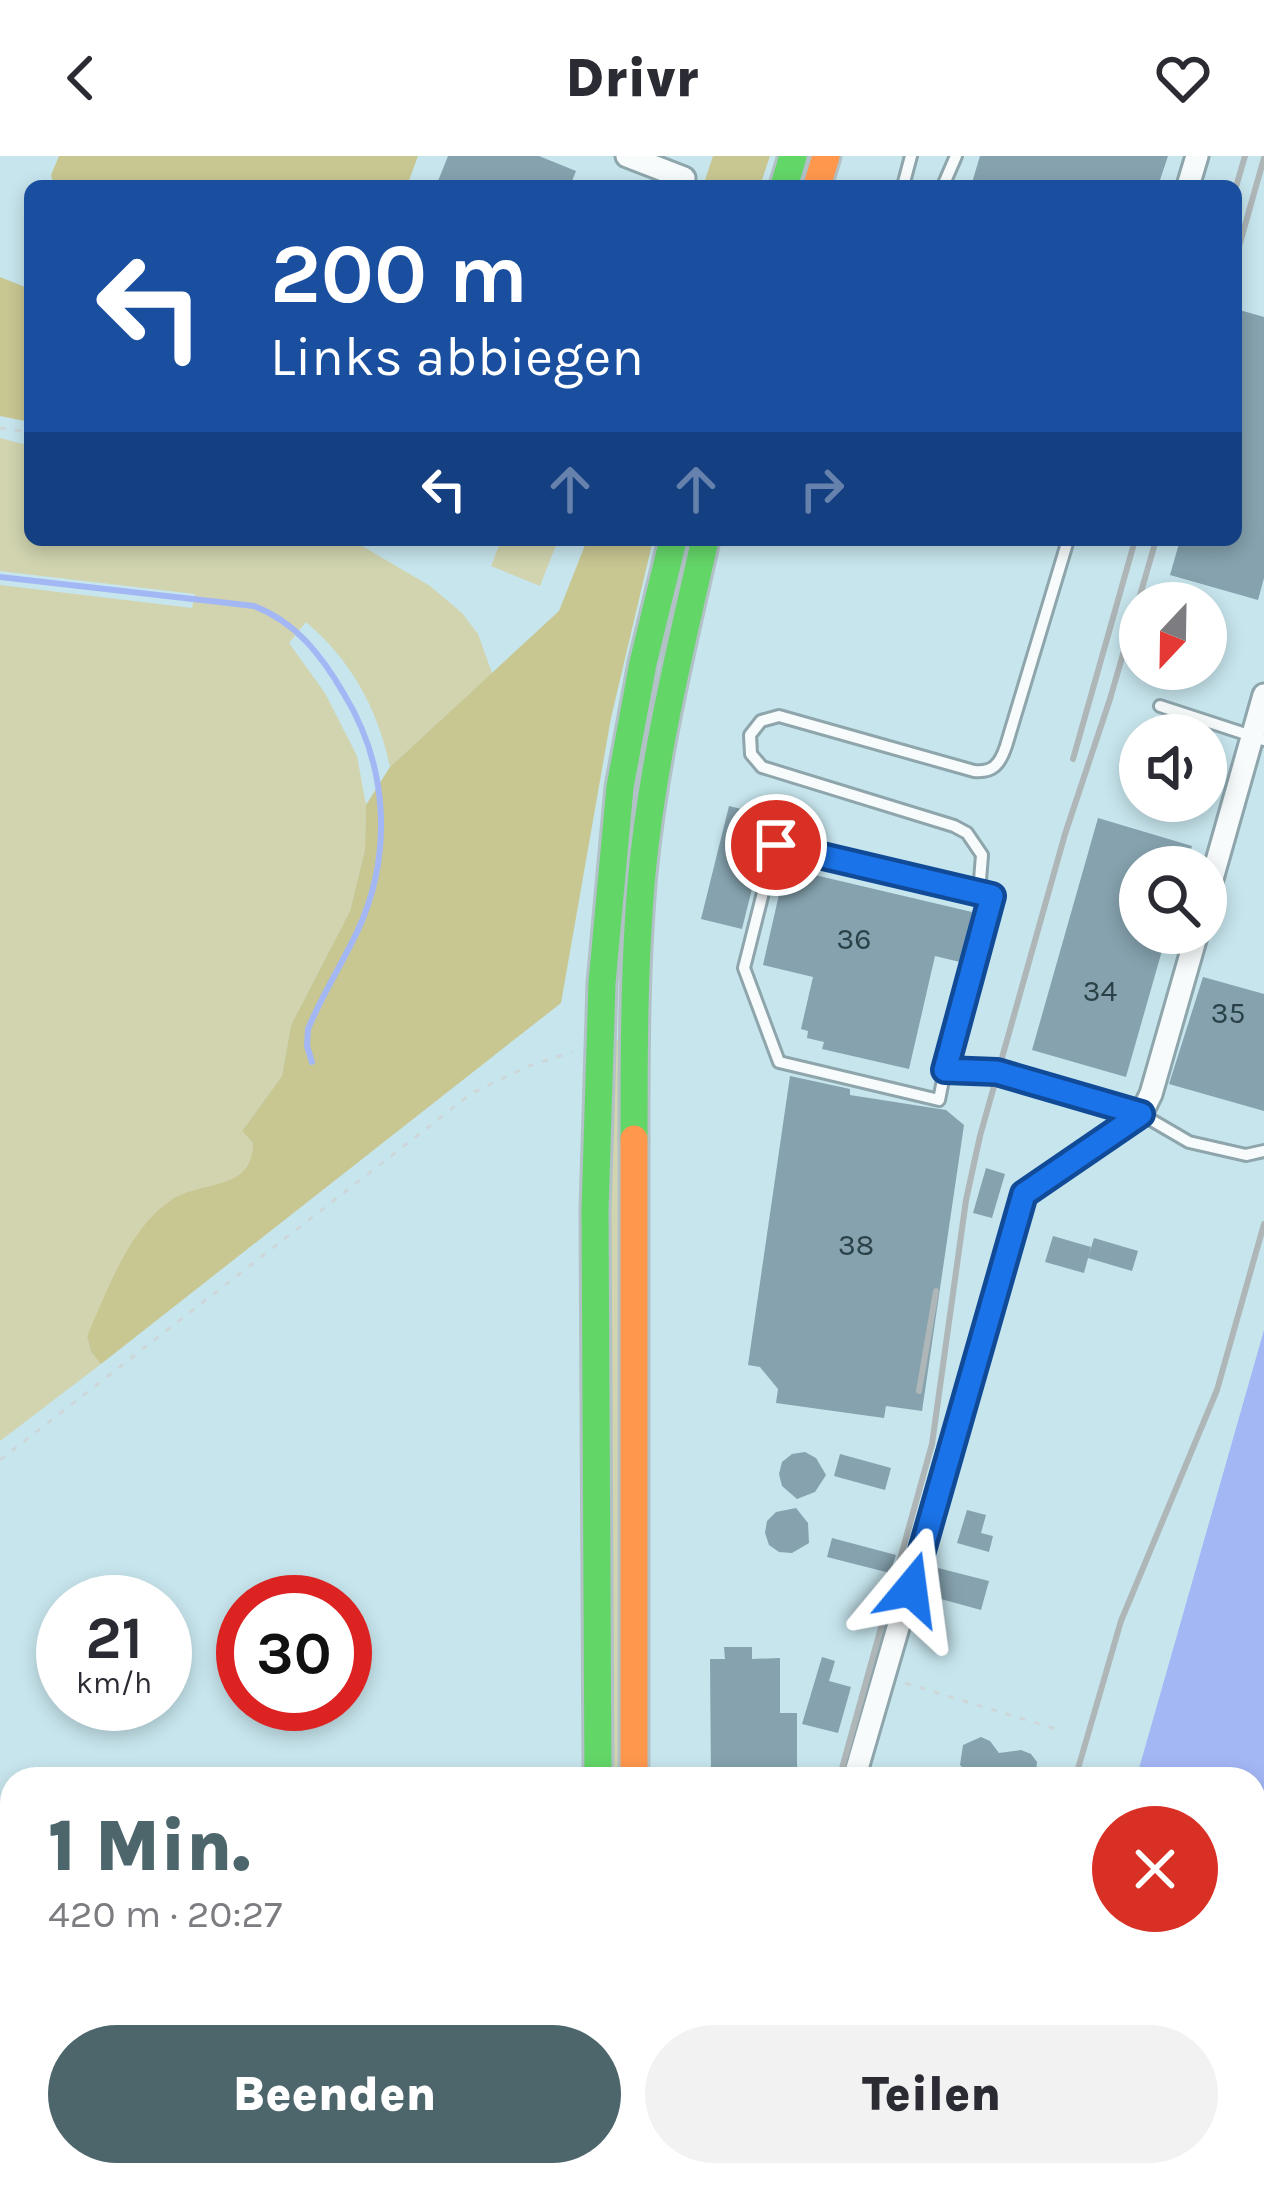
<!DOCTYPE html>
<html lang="de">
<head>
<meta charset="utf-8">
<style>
	body { margin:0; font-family:Karla,sans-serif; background:#f2f2f3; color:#2b2b33; height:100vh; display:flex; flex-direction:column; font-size:45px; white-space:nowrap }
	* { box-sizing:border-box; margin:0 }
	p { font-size:39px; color:#7c7c81 }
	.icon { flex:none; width:66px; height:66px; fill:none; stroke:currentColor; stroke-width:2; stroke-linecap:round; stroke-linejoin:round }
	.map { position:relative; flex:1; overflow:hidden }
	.details { position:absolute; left:0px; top:1611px; width:1266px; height:420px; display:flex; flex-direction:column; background:#fff; border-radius:36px 36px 0 0; box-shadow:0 6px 18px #0003 }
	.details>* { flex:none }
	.top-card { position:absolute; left:24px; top:24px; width:1218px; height:366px; border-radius:18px; box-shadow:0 6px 18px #0003; background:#1a4fa0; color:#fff; overflow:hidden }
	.needle { width:78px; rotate:202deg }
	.buttons { position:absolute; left:1119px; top:426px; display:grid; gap:24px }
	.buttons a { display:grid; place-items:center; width:108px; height:108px; border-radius:50%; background:#fff; box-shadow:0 6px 18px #0003; font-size:60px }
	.speed { position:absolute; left:36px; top:1419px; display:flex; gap:24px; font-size:60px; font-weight:700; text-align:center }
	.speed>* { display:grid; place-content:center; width:156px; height:156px; border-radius:50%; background:#fff; box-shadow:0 6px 18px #0003; line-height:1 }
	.speed small { font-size:30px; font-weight:400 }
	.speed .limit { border:18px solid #d22; background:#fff; color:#111 }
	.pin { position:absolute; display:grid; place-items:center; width:102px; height:102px; color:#fff; margin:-51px; border:6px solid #fff; border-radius:50%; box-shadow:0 3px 12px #0007 }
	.me { position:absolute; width:132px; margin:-66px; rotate:16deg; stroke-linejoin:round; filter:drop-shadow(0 0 9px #0008) }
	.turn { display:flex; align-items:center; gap:42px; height:252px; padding:0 48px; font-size:54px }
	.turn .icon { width:156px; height:156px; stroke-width:2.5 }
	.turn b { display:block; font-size:84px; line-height:102px }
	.lanes { display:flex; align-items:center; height:114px; padding:0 48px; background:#0003; justify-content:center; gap:60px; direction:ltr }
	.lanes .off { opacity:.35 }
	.round { display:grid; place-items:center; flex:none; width:126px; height:126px; border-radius:63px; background:#f2f2f3 }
	.summary { display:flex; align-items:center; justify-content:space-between; height:204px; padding:0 48px }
	h1 { font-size:72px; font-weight:800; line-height:90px; color:#4d666c }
	.primary-button { display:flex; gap:24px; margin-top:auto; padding:24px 48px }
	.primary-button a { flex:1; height:138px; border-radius:72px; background:#4d666c; color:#fff; font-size:48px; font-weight:800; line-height:138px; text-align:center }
	.primary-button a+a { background:#f2f2f3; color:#2b2b33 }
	header { display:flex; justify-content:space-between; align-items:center; height:156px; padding:0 48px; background:#fff; font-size:54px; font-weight:800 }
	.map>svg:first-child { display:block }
</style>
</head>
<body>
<header><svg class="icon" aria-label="back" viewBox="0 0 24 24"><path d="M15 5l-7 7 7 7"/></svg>Drivr<svg class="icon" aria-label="heart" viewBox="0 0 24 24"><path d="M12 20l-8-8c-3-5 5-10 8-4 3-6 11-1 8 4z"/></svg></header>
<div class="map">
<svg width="1264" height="2031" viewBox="0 0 1264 2031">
	<rect width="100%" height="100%" fill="#c7e5ed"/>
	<path fill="#d1d4af" d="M0 282 30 290V384H352L430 430 462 457 478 478 492 517 390 611C378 553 351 504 306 466L289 487 325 537 357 600 366 649 365 693 350 755 291 869 282 920 242 975 253 987V1005L243 1019 132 1089 87 1180 91 1196 101 1208 0 1285V429L192 452 195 438 0 415Z
		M501 384H558L540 430 491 410Z
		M608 884H622V1623H608Z"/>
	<path fill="#c8c792" d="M59 0H418L407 30H54L51 19Z
		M713 0H770L760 30H703Z
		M0 121 30 133V266L0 260Z
		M587 384H653L611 562 561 847 101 1208 91 1196 87 1180C107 1136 128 1074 170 1045 201 1023 253 1037 253 987L242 975 282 920 291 869 350 755 365 693 366 649 390 611 559 455Z"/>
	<path fill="#a3b7f5" d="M1264 1174V1785L1254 1814V1623H1136Z
		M982 2019H1164L1158 2031H977Z"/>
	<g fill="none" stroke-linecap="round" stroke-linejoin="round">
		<path stroke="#a3b7f5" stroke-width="6" d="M0 421 254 450C296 466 322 500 344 538 388 610 393 697 358 774 342 808 322 839 308 873L307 890 312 906"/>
	</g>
	<path fill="#85a2ae" d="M448 0H539L576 15 570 30H449L438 25Z
		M980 0H1168L1158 30H971Z
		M1236 153 1264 161V422L1258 444 1170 419 1180 384H1236Z
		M729 650 770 660 742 773 701 763Z
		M1098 662 1192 690 1186 711H1140V777H1167L1126 921 1032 894Z
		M785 712 972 756 960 806 935 800 909 913 822 893 824 886 807 882 808 875 801 873 813 821 763 809Z
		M1203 821 1264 838V955L1169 928Z
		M790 920 850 933V939L946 954 964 969 922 1255 886 1250 884 1262 776 1247 778 1233 760 1211 748 1209Z
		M986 1012 1005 1018 992 1062 973 1057Z
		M1053 1080 1091 1091 1088 1102 1094 1082 1138 1095 1132 1115 1088 1102 1084 1117 1045 1106Z
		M805 1296 816 1302 826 1319 815 1336 797 1343 782 1330 779 1318 782 1306 792 1298Z
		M840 1298 891 1312 885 1334 834 1320Z
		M796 1352 808 1367 809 1387 792 1397 779 1396 769 1389 765 1377 767 1365 776 1356Z
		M967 1354 986 1359 981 1377 993 1380 989 1396 957 1387Z
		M832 1382 896 1399 890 1417 827 1401Z
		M938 1412 989 1425 981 1454 930 1440Z
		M724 1491H752V1503L780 1502V1557H797V1623H711L710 1503H725Z
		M822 1501 835 1505 829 1525 851 1531 838 1577 802 1568Z
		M981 1581 990 1585 999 1597 1021 1594 1031 1598 1037 1606 1035 1623H1002L997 1617 976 1620 967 1616 960 1609 963 1589Z"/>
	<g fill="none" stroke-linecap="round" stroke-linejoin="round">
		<g stroke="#8ea5ac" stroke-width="16">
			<path id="lane" d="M903 30 911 0
				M943 30 956 0
				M1160 550 1264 584
				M979 737 982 699 967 677 954 670 762 611 751 598 750 579 761 565 779 560 974 615C993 617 1000 608 1006 590L1068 384
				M945 914 939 944 779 906 744 812 775 689 991 740 945 914 997 916 1141 958 1189 986 1246 999 1264 995
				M1254 1894 1264 1869
				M1190 2031 1196 2019"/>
		</g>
		<g stroke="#8ea5ac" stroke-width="27">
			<path id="street" d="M627 0 684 22
				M1188 30 1197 0
				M1206 744 1264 539
				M854 1623 1024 1038 1141 958 1151 938 1197 777"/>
		</g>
		<g stroke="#b1c1c5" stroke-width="33">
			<path id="fast" d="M784 30 793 0
				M634 983C634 894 634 806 642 717 653 604 680 494 705 384
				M598 1623 595 1055 602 827 620 631 643 507 673 384
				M573 2031 574 2019
				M608 2031 610 2019"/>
		</g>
		<g stroke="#b1c1c5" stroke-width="33">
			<path id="slow" d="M817 30 826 0
				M634 983V1623"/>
		</g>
		<path stroke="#cdd7d9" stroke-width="3" stroke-dasharray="6 9" stroke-linecap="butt" d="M0 272 30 276
			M0 1304 472 937 529 910 572 896
			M905 1527 1059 1574"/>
		<use href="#lane" stroke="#f7fbfc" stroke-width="10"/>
		<use href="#street" stroke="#f7fbfc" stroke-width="21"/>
		<use href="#fast" stroke="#63d668" stroke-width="27"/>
		<use href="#slow" stroke="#ff974d" stroke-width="27"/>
		<path stroke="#aeb6b8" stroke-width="6" d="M1236 31 1245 0
			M1236 101 1264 2
			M1073 603 1135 384
			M919 1235 936 1135
			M839 1623 932 1288 966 1044 980 980 1065 678 1110 543 1156 384
			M1075 1623 1121 1465 1217 1234 1264 1068
			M814 2019 817 2031
			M908 2031 913 2019"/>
	</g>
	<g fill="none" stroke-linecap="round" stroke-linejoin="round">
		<g stroke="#114b97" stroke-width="30">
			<path id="route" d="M776 689 992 740 945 914 997 916 1141 958 1024 1038 911 1433"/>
		</g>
		<use href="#route" stroke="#1a73e8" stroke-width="21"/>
	</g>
	<g text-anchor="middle" stroke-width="9" stroke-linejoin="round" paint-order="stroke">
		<g font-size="30" fill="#2a4148">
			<text x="854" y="793">36</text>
			<text x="1100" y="845">34</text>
			<text x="1228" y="867">35</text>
			<text x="856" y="1099">38</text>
		</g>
	</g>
</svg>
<div class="buttons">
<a><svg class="needle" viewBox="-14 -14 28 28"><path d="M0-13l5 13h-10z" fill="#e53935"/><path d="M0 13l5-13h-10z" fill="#7c7c81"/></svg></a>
<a><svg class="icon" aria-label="sound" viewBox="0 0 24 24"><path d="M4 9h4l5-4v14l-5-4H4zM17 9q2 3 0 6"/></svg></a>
<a><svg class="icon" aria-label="search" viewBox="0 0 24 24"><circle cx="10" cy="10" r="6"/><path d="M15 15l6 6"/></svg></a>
</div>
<div class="speed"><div>21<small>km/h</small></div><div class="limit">30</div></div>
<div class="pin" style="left:776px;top:689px;background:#d93025"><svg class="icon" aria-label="arrive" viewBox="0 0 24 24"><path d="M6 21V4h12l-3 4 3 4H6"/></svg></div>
<svg class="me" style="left:911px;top:1433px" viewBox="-20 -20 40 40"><path d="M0-17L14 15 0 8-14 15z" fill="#1a73e8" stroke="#fff" stroke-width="4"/></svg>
<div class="top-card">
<div class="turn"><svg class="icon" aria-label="left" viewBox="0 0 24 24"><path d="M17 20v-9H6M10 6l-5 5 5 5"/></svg><div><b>200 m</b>Links abbiegen</div></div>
<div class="lanes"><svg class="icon" aria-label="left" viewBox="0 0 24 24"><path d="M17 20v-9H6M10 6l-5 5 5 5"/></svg><svg class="icon off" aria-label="ahead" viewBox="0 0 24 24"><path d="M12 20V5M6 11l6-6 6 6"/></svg><svg class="icon off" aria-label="ahead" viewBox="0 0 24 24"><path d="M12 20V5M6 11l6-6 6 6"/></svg><svg class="icon off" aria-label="right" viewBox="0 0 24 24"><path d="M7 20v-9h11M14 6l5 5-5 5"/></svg></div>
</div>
<section class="details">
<div class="summary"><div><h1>1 Min.</h1><p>420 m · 20:27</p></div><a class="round" style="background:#d93025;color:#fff"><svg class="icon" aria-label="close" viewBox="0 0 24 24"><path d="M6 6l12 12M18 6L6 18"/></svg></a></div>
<div class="primary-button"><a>Beenden</a><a>Teilen</a></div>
</section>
</div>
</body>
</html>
